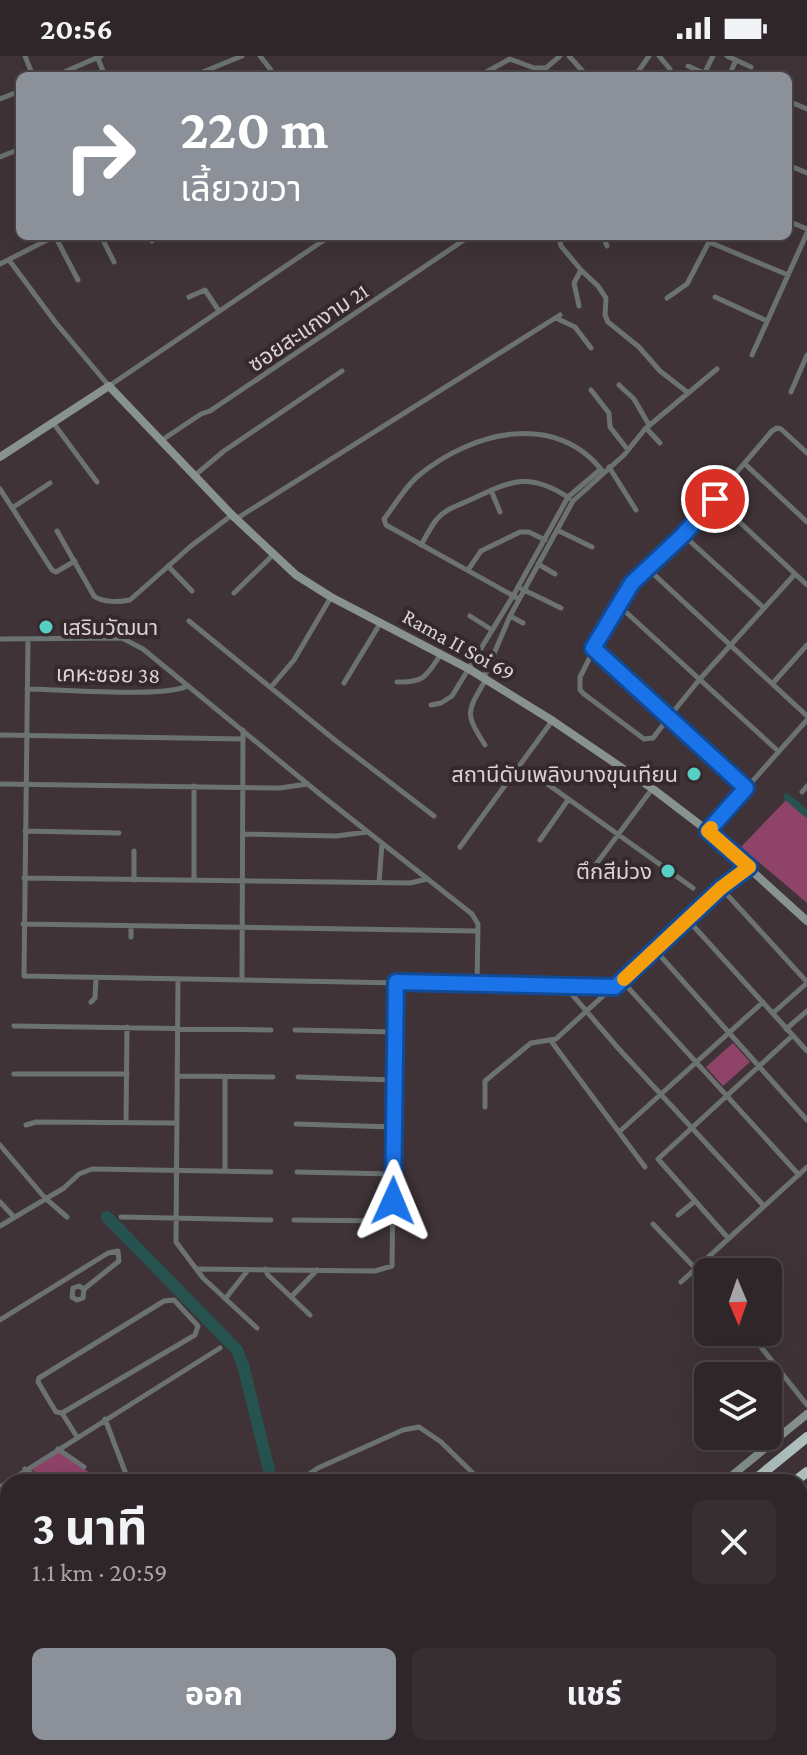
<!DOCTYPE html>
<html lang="th">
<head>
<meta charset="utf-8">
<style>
	body { margin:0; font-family:"Crimson Pro","Noto Sans Thai",serif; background:#372e32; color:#f1f3f6; height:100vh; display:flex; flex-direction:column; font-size:30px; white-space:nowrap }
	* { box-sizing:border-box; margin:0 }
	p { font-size:26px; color:#a7a5a8 }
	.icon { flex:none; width:44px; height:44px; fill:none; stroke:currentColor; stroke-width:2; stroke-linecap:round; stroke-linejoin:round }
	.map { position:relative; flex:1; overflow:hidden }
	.drawer { position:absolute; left:0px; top:1418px; width:808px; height:282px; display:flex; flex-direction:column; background:#2f262a; border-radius:24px 24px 0 0; box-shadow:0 8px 32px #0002,0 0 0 2px #4a4347 }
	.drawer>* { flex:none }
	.hud { position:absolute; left:16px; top:16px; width:776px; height:168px; border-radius:12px; box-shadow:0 8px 32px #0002,0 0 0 2px #4a4347; background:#8c9099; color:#fff; overflow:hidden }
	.needle { width:52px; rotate:178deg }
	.tools { position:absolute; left:694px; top:1202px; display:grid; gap:16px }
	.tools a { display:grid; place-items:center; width:88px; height:88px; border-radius:12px; background:#2f262a; box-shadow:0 8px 32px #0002,0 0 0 2px #4a4347; font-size:40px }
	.pin { position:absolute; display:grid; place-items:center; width:68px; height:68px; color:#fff; margin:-34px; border:4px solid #fff; border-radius:50%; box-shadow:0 2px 8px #0007 }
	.me { position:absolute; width:88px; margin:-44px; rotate:1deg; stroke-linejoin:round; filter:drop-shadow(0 0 6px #0008) }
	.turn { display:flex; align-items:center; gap:28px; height:168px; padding:0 32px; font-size:36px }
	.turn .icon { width:104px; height:104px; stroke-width:2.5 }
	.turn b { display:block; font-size:56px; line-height:68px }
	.round { display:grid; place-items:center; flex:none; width:84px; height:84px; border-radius:12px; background:#372e32 }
	.headline { display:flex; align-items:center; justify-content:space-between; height:136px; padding:0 32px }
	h1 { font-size:48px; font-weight:700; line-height:60px }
	.primary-button { display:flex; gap:16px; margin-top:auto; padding:16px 32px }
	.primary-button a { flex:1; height:92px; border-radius:12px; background:#8c9099; color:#fff; font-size:32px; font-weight:700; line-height:92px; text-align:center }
	.primary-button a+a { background:#372e32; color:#f1f3f6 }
	.status { display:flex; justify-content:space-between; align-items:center; height:56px; padding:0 40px; background:#2f262a; direction:ltr }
	.status svg { height:22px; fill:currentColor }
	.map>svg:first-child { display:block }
</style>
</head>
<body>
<div class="status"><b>20:56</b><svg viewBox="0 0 49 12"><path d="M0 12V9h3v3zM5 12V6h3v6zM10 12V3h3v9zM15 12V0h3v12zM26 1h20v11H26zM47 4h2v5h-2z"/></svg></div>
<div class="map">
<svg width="807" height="1699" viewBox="0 0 807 1699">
	<rect width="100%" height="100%" fill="#3f3338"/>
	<path fill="#8f4368" d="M786 744 807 761V847L741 791Z
		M733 987 750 1006 723 1030 706 1011Z
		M58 1395 103 1426H50L31 1413Z"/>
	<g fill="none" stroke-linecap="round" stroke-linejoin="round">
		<path stroke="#26534f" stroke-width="7" d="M787 741 807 758"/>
		<path stroke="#26534f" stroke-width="12" d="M107 1161 237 1294 243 1309 272 1426
			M338 1692 339 1699"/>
		<path stroke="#6b7271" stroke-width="5" d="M25 0 33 20
			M97 0 105 20
			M260 0 271 14 269 20
			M569 0 587 20
			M659 0 670 13
			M727 0 751 11
			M688 10 710 20
			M704 18 713 0
			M55 20 101 0
			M193 20 242 0
			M479 20 510 3 534 12H546L560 0
			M635 20 649 0
			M729 20 736 4
			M0 43 20 35
			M788 45 807 53
			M0 101 20 93
			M788 109 807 117
			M788 165 807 173
			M101 180 114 206
			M150 180 152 185
			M559 180 561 190 581 214 598 230 606 242 605 259 608 266 639 291 660 315 687 336
			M603 180 607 190
			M9 204 56 267 109 330 330 180
			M0 208 55 180 78 224
			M189 241 205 234 219 255
			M715 241 767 265
			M667 242 687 228 709 186 788 219
			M579 250 574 227 581 214
			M556 262 575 271 591 292
			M752 299 807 177
			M619 329 634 343 649 369
			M591 334 609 357 610 371 628 394
			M791 336 807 299
			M54 368 97 426
			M646 372 660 387
			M162 384 201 358 210 355 470 180
			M745 408 807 466
			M609 411 636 454
			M194 420 224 395 342 315
			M0 433 52 514 56 516 75 505
			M491 434 500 456
			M715 443 807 529
			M12 452 50 427
			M236 463 560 259
			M557 474 592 491
			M57 475 94 540C103 547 120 546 130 544L191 490 232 459
			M683 479 764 552
			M421 489C426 481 431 470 437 463 445 453 459 449 470 444 511 425 529 415 569 442
			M538 508 555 518
			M168 510 192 535
			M647 512 807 660
			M468 514 481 495 520 476H529L545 484
			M522 533 561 552
			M234 537 273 499
			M519 543 386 469 384 463C395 449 405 431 418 420 472 375 557 354 604 417
			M617 548 778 695
			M470 560 492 574
			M510 560 523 567
			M189 565 336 685 434 760
			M0 583 122 582 143 593 321 739 472 858 478 868 477 927
			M28 583 24 920 615 931
			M593 592 669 661 699 624 795 518
			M484 621 510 560 573 445 624 399 645 373 717 313
			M397 626C425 627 426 620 441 598
			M344 627 381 566
			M773 627 807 589
			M271 631 294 604 331 541
			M27 633C58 633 166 642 187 630
			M431 649 441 647 452 640 513 540 568 441 601 413
			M0 679 243 683
			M485 689C464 656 467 656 486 623
			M546 727 693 832
			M0 728 280 732 307 728
			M746 732 669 661 653 682 644 683 584 638 580 634V621L617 548 632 527 683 479 772 375 777 372 781 373 807 397
			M802 736 807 730
			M25 775 119 777
			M708 775 807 664
			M243 778 336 780 367 776
			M540 784 568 744
			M460 791 552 665
			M594 811 652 733
			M24 822 410 827 427 823
			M134 824V795
			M194 824V730
			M379 827 382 787
			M721 832 807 926
			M688 864 807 995
			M23 868 478 875
			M131 881V871
			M656 895 807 1064
			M178 923 176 1186 203 1222 257 1272
			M242 923 243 674
			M622 925 799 1119
			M564 929 618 992 764 1150
			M91 946 95 942 96 922
			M773 957 807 927
			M14 970 271 974
			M786 973 807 955
			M295 974 395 976
			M551 985 645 1111
			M14 1018H127
			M177 1020 273 1021
			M298 1021 394 1024
			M485 1051V1025L531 987 556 983 721 832 748 811
			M126 1066 127 971
			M296 1068 394 1071
			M26 1069 36 1066 177 1067
			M619 1076 763 946
			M0 1089 45 1142 67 1161
			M225 1115V1021
			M297 1116 394 1118
			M0 1146 14 1161
			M678 1159 695 1145
			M121 1161 271 1164
			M294 1164 393 1165
			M653 1168 695 1212
			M0 1170 64 1132 79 1118 92 1113 271 1116
			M728 1182 658 1103 792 980
			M198 1213 375 1215 392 1210 396 926
			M265 1213 268 1219 310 1259
			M681 1226 807 1111
			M291 1241 317 1214
			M225 1243 248 1214
			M0 1264 108 1197 118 1195 119 1205 84 1233 83 1242 77 1244 72 1241 73 1232 79 1230 84 1233
			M749 1276 807 1349
			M62 1357 195 1279 198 1270 174 1244 164 1245 39 1322 38 1326 56 1356 62 1357 77 1381
			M105 1363 129 1426
			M58 1393 84 1411
			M25 1413 44 1426
			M308 1426 306 1420 318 1412 403 1374 419 1371 441 1386 482 1426
			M0 1431 220 1292
			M0 1438 8 1450
			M800 1476 807 1521
			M800 1529 807 1569
			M0 1556 8 1551
			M0 1575 8 1587
			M0 1601 8 1597
			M0 1649 8 1646
			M0 1684 4 1699
			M52 1692 54 1699
			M249 1692 250 1699
			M358 1692 363 1699
			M497 1692 502 1699
			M4 1699 20 1692"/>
		<path stroke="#879291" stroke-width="8" d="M0 401 109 330 232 459 296 519 331 541 469 613 553 665 653 733 708 775 807 865
			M724 1426 807 1358
			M800 1442 807 1437
			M386 1699 394 1692
			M482 1699 491 1692"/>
		<path stroke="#b0c2c0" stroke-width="10" d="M752 1426 807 1381
			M794 1426 807 1416
			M419 1699 427 1692
			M457 1699 465 1692"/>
	</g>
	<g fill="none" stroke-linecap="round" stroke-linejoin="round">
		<g stroke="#114b97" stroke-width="20">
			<path id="route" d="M393 1145 396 926 615 931 721 832 749 811 708 775 746 732 593 592 632 527 683 479 715 443"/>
		</g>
		<use href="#route" stroke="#1a73e8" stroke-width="14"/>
		<path stroke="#f59e0b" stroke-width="14" d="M624 923 721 832 749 811 708 775 711 772"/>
	</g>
	<g fill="#56cec3" stroke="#35292e" stroke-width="3">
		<circle cx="46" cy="571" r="8"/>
		<circle cx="694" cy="718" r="8"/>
		<circle cx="668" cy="815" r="8"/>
	</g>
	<g text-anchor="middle" stroke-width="8" stroke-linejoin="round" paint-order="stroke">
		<g font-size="22" fill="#dad2d5" stroke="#35292e">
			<text transform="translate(308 271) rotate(-34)" y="8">ซอยสะแกงาม 21</text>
			<text transform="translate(459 588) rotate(29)" y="8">Rama II Soi 69</text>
			<text transform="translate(108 618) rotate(1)" y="8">เคหะซอย 38</text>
		</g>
		<g font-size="22" fill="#dad2d5" stroke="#35292e" text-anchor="end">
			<text x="62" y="579" text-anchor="start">เสริมวัฒนา</text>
			<text x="678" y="726">สถานีดับเพลิงบางขุนเทียน</text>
			<text x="652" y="823">ตึกสีม่วง</text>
		</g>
	</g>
</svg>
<div class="tools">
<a><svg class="needle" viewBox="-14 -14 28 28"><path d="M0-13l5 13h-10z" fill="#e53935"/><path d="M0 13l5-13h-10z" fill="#a7a5a8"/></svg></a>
<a><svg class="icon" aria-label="layers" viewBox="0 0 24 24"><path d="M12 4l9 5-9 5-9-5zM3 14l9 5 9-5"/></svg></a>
</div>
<div class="pin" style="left:715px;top:443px;background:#d93025"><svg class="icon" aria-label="arrive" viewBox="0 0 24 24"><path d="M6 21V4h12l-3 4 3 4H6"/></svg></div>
<svg class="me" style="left:393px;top:1145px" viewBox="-20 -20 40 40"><path d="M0-17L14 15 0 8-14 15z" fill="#1a73e8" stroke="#fff" stroke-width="4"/></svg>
<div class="hud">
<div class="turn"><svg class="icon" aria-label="right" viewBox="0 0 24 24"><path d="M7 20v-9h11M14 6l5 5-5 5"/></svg><div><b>220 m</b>เลี้ยวขวา</div></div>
</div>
<section class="drawer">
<div class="headline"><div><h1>3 นาที</h1><p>1.1 km · 20:59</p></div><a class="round"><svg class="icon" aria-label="close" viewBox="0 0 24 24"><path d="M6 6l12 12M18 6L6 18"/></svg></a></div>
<div class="primary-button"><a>ออก</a><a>แชร์</a></div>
</section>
</div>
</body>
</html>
